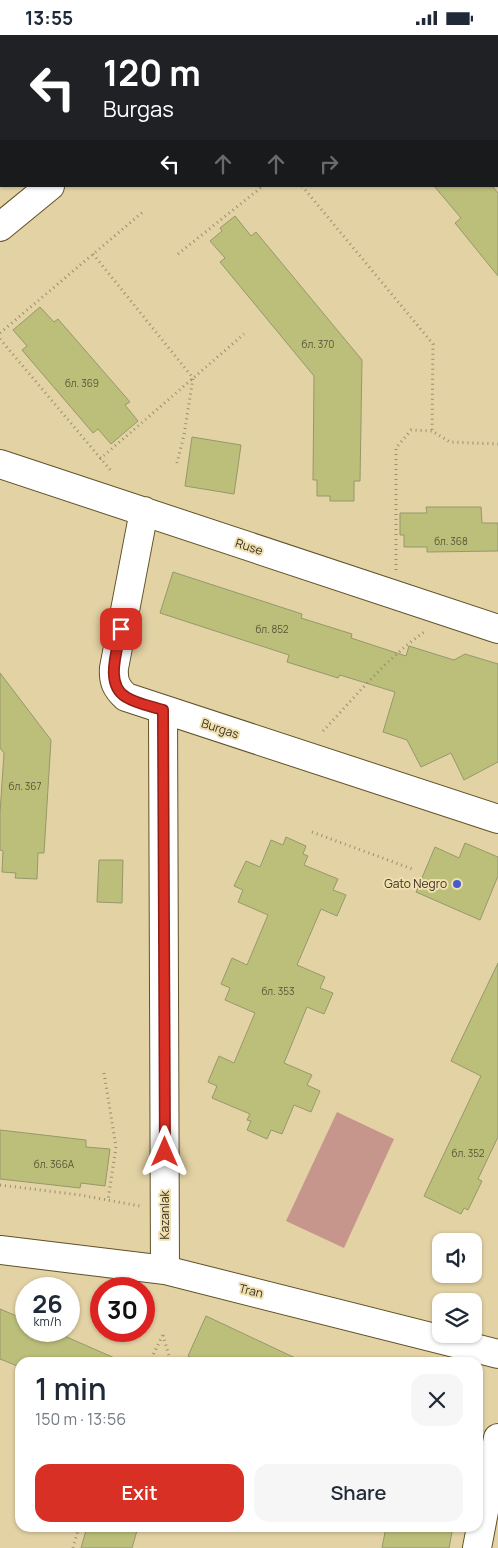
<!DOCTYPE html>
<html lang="en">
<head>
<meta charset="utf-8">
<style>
	body { margin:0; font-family:Manrope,sans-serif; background:#f6f6f7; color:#1f2937; height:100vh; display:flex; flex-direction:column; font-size:19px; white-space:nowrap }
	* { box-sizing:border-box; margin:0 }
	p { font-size:16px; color:#747a83 }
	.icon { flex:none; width:28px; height:28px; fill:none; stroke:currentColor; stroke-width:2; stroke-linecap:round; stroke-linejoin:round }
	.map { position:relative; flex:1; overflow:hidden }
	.drawer { position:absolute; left:15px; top:1322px; width:468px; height:175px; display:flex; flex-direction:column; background:#fff; border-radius:15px; box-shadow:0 1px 4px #0004 }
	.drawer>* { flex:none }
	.banner { position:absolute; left:0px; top:0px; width:499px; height:152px; box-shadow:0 1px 4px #0004; background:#202124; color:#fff; overflow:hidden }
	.buttons { position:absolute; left:432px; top:1198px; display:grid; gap:10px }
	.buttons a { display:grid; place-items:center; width:50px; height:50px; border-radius:10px; background:#fff; box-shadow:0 1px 4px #0004; font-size:25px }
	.speed { position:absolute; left:15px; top:1242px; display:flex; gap:10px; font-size:25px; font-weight:700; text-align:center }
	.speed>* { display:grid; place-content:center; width:65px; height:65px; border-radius:50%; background:#fff; box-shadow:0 1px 4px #0004; line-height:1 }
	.speed small { font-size:12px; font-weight:400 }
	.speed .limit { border:8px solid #d22; background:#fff; color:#111 }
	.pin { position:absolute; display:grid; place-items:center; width:42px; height:42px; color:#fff; margin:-21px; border-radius:10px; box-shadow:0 2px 8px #0006 }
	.me { position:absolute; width:55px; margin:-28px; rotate:0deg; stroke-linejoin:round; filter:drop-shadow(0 0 4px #0008) }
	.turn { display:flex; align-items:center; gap:18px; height:105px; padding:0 20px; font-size:22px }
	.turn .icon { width:65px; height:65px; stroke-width:2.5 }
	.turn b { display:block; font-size:35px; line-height:42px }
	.lanes { display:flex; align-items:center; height:48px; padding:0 20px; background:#0003; justify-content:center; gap:25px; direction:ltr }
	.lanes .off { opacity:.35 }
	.round { display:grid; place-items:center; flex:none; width:52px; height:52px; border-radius:15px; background:#f6f6f7 }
	.head { display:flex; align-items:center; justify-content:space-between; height:85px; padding:0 20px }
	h1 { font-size:30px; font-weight:600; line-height:38px }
	.action { display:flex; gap:10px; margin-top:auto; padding:10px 20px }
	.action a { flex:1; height:58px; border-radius:15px; background:#d93025; color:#fff; font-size:20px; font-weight:600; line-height:58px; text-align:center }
	.action a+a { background:#f6f6f7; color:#1f2937 }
	.status { display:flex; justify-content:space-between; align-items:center; height:35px; padding:0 25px; background:#fff; direction:ltr }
	.status svg { height:14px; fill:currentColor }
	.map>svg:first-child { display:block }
</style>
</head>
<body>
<div class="status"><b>13:55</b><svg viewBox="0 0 49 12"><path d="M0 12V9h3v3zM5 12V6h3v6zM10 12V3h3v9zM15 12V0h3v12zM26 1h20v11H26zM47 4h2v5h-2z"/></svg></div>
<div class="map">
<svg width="498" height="1513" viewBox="0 0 498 1513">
	<rect width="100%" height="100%" fill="#e3d2a4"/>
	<path fill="#c6968d" d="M337 1077 394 1104 344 1213 286 1186Z"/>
	<path fill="#bcbf7a" stroke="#96986b" d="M434 151H492L498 158V241L455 188 461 183Z
		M235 181 251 201 256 197 362 325 360 446H354V466H330V461H317V445H313L314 341 220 227 225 223 210 206 222 196 220 193Z
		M40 272 54 287 58 284 130 367 125 370 138 386 111 409 98 394 93 398 22 315 27 311 13 295Z
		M192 402 241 410 234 459 185 451Z
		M426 472H481L482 488H498V516L427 517V512H404V500H400V478H427Z
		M173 537 302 579 301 583 352 599 351 603 406 621 409 611 454 625 465 619 498 629V727L464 745 451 718 421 732 407 705 383 697 395 657 340 640 338 643 287 627 289 620 160 578Z
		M0 638 51 705 44 818H38L37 844 15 843 16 838 2 837 3 816 0 815V778L4 718 0 713Z
		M286 802 306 811 303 819 308 821 304 830 338 844 333 855 346 860 337 881 321 874 297 930 325 942 320 953 333 958 324 979 307 972 284 1028 312 1040 307 1050 320 1056 311 1077 294 1070 282 1099 271 1095 267 1104 247 1095 251 1086 247 1085 250 1079 212 1063 217 1051 208 1047 219 1021 234 1028 255 978 225 965 230 953 221 949 232 923 247 930 268 880 238 867 243 855 234 851 246 826 260 832 271 805 283 810Z
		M465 808 498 822V841L480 885 416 857 435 812 459 823Z
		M99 825H123L122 868 97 867Z
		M498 928V1102L478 1144 482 1146 468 1175 464 1173 461 1179 424 1161 481 1041 451 1026Z
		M0 1095 86 1105V1112L110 1114 105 1151 81 1148 80 1153 0 1144Z
		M0 1274 26 1285V1296H53L126 1328H20V1332L0 1324Z
		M206 1281 306 1328H201L188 1321Z
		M87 1492H138L132 1513H81Z
		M386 1492H453L449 1513H382Z"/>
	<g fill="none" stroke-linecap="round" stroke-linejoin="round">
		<g stroke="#615228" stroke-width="30">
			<path id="street" d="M0 429 498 594
				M144 476 114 633C113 646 116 653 126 662L498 784
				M163 675 165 1235
				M0 1215 165 1235 498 1319
				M477 1513 498 1403"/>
		</g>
		<g stroke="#615228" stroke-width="30">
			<path id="secondary" d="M232 1 234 0
				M0 192 50 151"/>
		</g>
		<path stroke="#9a8e6c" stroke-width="3" stroke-dasharray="1 4" stroke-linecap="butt" d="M287 0 288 1
			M302 151 433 309 432 396
			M93 219 193 343 184 400 177 428
			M178 219 263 151
			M0 298 144 176
			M0 304 112 437
			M100 424 244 299
			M396 535V413L411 395 432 396 450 407 498 409
			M323 696C355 662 386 624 424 597
			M312 797 415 835
			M104 1038 116 1112 108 1165
			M0 1150 80 1160 140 1171
			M163 1300 171 1328
			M149 1328 163 1300
			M73 1513 79 1492"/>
		<use href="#street" stroke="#fff" stroke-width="28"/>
		<use href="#secondary" stroke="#fff" stroke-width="28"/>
	</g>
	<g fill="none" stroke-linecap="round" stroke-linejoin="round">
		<g stroke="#8d1f18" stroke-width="12">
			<path id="route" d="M121 594C118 614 104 649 126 662 137 669 151 671 163 675L165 1117"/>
		</g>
		<use href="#route" stroke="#d93025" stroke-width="9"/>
	</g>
	<circle fill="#455cd0" stroke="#f0dfb0" stroke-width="2" cx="457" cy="849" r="5"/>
	<g text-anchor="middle" stroke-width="4" stroke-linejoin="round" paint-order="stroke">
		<g font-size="10" fill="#5a5637">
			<text x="318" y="313">бл. 370</text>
			<text x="82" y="352">бл. 369</text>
			<text x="451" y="510">бл. 368</text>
			<text x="272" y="598">бл. 852</text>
			<text x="25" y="755">бл. 367</text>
			<text x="278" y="960">бл. 353</text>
			<text x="468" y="1122">бл. 352</text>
			<text x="54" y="1133">бл. 366А</text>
		</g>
		<g font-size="12" fill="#3a3321" stroke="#f0dfb0">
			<text transform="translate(249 512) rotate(18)" y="4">Ruse</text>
			<text transform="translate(220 694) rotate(18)" y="4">Burgas</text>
			<text transform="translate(165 1180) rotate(-90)" y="4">Kazanlak</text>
			<text transform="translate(251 1256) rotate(14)" y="4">Tran</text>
		</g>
		<g font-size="12" fill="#3a3321" stroke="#f0dfb0" text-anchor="end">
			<text x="447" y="853">Gato Negro</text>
		</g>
	</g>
</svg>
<div class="buttons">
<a><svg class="icon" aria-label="sound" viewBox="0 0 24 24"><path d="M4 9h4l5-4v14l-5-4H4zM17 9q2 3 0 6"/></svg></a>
<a><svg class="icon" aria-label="layers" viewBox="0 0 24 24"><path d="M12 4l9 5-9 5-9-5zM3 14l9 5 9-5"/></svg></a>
</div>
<div class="speed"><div>26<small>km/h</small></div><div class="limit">30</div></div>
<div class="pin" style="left:121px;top:594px;background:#d93025"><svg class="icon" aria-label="arrive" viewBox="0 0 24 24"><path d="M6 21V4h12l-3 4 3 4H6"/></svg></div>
<svg class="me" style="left:165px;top:1117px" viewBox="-20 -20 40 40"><path d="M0-17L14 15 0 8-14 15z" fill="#d93025" stroke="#fff" stroke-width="4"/></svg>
<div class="banner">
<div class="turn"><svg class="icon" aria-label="left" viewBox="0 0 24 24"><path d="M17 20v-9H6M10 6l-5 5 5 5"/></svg><div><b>120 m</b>Burgas</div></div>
<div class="lanes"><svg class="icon" aria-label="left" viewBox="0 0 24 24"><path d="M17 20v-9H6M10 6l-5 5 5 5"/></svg><svg class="icon off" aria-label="ahead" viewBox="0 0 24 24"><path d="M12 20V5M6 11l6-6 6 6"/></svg><svg class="icon off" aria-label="ahead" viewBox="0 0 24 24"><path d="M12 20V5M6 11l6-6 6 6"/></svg><svg class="icon off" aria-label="right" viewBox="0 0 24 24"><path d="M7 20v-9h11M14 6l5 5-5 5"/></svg></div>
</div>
<section class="drawer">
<div class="head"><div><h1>1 min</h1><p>150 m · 13:56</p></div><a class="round"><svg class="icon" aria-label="close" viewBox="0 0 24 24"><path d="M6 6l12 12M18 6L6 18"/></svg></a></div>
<div class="action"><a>Exit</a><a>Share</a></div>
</section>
</div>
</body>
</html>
